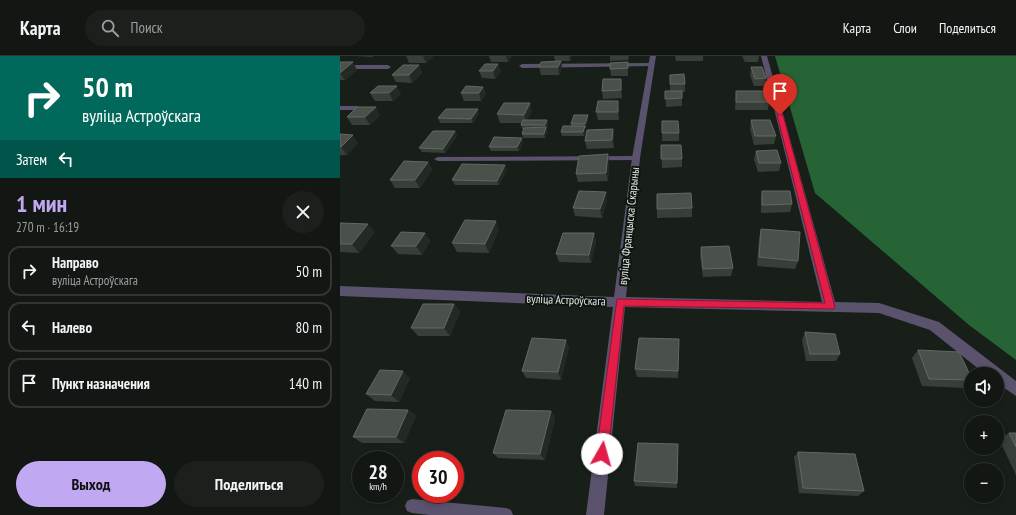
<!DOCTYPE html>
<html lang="ru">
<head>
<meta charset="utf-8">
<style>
	body { margin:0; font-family:"PT Sans Narrow",sans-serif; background:#1b201c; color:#f1f3f6; height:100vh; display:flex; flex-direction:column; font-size:15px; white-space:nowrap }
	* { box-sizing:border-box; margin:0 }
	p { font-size:13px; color:#9c9fa0 }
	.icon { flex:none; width:22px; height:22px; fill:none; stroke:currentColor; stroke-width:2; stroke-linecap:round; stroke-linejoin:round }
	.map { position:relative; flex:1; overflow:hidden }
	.side { display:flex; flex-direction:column; background:#121713; width:340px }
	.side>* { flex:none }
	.guide { background:#00695c; color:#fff; overflow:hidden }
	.controls { position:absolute; left:624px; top:311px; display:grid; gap:8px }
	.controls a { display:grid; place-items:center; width:40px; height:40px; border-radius:50%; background:#121713; box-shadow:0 2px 6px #0003,0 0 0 1px #313633; font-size:20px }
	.speed { position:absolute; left:12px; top:395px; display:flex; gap:8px; font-size:20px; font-weight:700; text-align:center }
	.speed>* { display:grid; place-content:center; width:52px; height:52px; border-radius:50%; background:#121713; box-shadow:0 2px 6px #0003,0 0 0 1px #313633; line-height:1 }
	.speed small { font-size:10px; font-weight:400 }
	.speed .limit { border:6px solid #d22; background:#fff; color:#111 }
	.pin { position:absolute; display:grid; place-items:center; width:34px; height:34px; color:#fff; margin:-41px -17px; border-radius:50% 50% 50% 0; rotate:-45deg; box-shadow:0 0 4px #0007 }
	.pin .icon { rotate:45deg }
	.me { position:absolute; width:44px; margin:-22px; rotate:7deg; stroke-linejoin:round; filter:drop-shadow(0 0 3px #0008) }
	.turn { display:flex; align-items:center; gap:14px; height:84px; padding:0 16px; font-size:18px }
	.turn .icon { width:52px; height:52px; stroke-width:2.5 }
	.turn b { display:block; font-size:28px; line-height:34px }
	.then { display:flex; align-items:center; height:38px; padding:0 16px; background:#0003; gap:8px; font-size:15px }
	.round { display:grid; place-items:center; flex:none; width:42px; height:42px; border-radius:21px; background:#1b201c }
	.overview { display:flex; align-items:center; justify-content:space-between; height:68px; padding:0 16px }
	h1 { font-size:24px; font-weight:700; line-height:30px; color:#c1a8f3 }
	.cta { display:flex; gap:8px; margin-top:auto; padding:8px 16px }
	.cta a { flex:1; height:46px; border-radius:24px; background:#c1a8f3; color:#111; font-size:16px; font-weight:700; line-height:46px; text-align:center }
	.cta a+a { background:#1b201c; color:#f1f3f6 }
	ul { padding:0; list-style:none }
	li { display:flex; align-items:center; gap:12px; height:50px; margin:0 8px 6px; padding:0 8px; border:2px solid #313633; border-radius:12px }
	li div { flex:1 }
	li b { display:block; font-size:15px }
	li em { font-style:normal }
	header { display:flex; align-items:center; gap:24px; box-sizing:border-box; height:56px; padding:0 20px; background:#121713; border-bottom:1px solid #313633 }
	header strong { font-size:19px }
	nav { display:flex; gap:22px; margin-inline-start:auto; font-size:14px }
	.search { width:280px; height:36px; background:#1b201c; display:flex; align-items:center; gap:10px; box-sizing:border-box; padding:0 14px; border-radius:22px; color:#9c9fa0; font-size:15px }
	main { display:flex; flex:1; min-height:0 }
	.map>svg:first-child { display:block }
</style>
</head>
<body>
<header>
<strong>Карта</strong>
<div class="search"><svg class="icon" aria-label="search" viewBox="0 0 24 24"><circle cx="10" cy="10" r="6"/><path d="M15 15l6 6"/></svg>Поиск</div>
<nav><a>Карта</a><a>Слои</a><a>Поделиться</a></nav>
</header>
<main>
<section class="side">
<div class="guide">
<div class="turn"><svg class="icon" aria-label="right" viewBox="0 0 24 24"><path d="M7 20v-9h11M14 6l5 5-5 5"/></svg><div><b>50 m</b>вуліца Астроўскага</div></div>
<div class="then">Затем<svg class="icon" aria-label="left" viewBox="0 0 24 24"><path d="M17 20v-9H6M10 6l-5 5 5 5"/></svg></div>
</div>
<div class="overview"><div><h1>1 мин</h1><p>270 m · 16:19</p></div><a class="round"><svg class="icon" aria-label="close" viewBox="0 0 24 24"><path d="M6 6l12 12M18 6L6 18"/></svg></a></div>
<ul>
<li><svg class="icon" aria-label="right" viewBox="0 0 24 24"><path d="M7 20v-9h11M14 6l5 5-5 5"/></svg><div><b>Направо</b><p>вуліца Астроўскага</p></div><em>50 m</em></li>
<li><svg class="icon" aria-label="left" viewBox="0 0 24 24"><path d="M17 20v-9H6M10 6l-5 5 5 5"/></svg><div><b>Налево</b></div><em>80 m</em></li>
<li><svg class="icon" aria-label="arrive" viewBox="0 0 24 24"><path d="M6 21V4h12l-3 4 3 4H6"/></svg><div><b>Пункт назначения</b></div><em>140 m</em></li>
</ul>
<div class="cta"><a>Выход</a><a>Поделиться</a></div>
</section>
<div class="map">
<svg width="676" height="459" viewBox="0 0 676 459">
	<rect width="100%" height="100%" fill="#181f19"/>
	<path fill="#276435" d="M435 0H676V304L629 269 475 137Z"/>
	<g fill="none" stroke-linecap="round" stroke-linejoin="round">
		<path fill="#5b536e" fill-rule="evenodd" d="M311 7 313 8V10L182 12 179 10 182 8Z
			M0 9H48L51 11 48 13H0Z
			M0 50H17L20 52 17 54H0Z
			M296 100H299V104L98 105 94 103 98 101Z
			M72 443 166 452 171 454 173 459H90L72 457 67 455 65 450 67 445Z"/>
		<path fill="#5b536e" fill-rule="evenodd" d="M310 0H316L300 102 286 241 482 246 421 0H427L495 246 539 247 599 266 676 325V340L657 327V318H645L590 274 539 257 285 251 264 459H246L273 251 0 240V230L274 241 292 102Z"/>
	</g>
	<path fill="#383f39" d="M15 0H33V1Z
		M66 0H92L93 1 86 7H69Z
		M149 0H172L168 6H151Z
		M214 0H232L230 5H221L222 12 219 19H201L199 11 220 5H215Z
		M270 0H289L288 4 270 5Z
		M335 0H363V5H336Z
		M402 0H419L418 6H405Z
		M0 6 17 14 5 24H0Z
		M288 6V20H271L270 13Z
		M79 9 82 17 72 27 56 26 52 19Z
		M411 11 426 22 425 30H414L410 19Z
		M139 15H161L155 23 142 22Z
		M330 19 345 28V36H342V50L326 51 325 35H330Z
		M281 23 282 31V42L263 43 262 35Z
		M143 31 146 38 141 45H124L121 37Z
		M396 35 429 46 428 54H395Z
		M30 37 61 38 53 45H35Z
		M279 53V64H258L256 56Z
		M192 55 187 64H207L208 68 207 73V76L205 82H183L182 78 184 73H182L181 69 182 67H160L157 58Z
		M139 57 133 67H100L98 62Z
		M40 59 30 69H12L7 61Z
		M248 63 246 72H245V74L244 80H222L221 76 231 70V68Z
		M411 64 436 80 434 88 414 89 410 73Z
		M322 65 339 77V85H322Z
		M273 73 274 81V92L247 93 245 85Z
		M115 75 117 80 105 97 82 96 79 92Z
		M0 78 18 87 7 99H0Z
		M183 86 179 95H151L149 91Z
		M321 89 342 103V111L322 112Z
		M416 95 441 107 439 115 418 116 414 103Z
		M88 106 92 114 80 132H55L50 124Z
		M269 107 268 125 238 126 236 118Z
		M167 113 159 129H115L112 124Z
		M422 135 452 148 450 156 421 157V143Z
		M267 145 262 162 235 160 233 152Z
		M352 152V161L317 162V153Z
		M0 167 35 176 19 197 0 196Z
		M159 173 149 197 117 196 112 187Z
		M421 173 458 205 455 213 417 210 419 182Z
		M85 177 90 185 82 199 58 198 51 190Z
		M254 177 256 186 251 207 219 206 216 198Z
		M361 191 393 212 391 220 363 221 360 200Z
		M114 248 120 256 110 280H78L71 272Z
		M465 276 500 298 496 305H466L462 284Z
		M229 291 221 324 186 322 182 315Z
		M339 291 338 322 297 321 295 313Z
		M578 294 631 321V326L624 332 582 330 572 302Z
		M70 322 59 346 35 345 26 338Z
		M68 354 76 360 64 387H22L13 381Z
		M211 355 215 362 205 404 158 402 153 397Z
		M669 377H676V419L659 383Z
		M338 388 337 432 295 430 294 425Z
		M458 396 524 435 518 440 459 437 454 401Z"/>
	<path fill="#232a24" d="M83 0H92L93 1 86 7Z
		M166 0H172L168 6Z
		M229 0H232L230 5Z
		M221 5 222 12 219 19 218 11Z
		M13 6 17 14 5 24 0 17Z
		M158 8 161 15 155 23 153 15Z
		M79 9 82 17 72 27 69 19Z
		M281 23 282 31V42L281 34Z
		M57 30 61 38 53 45 49 37Z
		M143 31 146 38 141 45 139 37Z
		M278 45 279 53V64L278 56Z
		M190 47 192 55 186 67 184 59Z
		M36 51 40 59 30 69 25 61Z
		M138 53 139 57 133 67 131 63Z
		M248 59V63L246 72 245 68Z
		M207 64 208 68 207 73V76L205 82 204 78 206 72 205 69Z
		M245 70V74L244 80 243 76Z
		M273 73 274 81V92L272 84Z
		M115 75 117 80 105 97 103 93Z
		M13 79 18 87 7 99 1 91Z
		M182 82 183 86 179 95 177 91Z
		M268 98 269 107 268 125 266 117Z
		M88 106 92 114 80 132 75 124Z
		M165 109 167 113 159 129 157 125Z
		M266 136 267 145 262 162 260 153Z
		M156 165 159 173 149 197 145 188Z
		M28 168 35 176 19 197 12 188Z
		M85 177 90 185 82 199 76 190Z
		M254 177 256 186 251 207 249 199Z
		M114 248 120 256 110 280 104 272Z
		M226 284 229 291 221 324 218 316Z
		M63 315 70 322 59 346 51 339Z
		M68 354 76 360 64 387 56 381Z
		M211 355 215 362 205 404 200 398Z"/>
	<path fill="#4a514b" stroke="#626863" d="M221 5 218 11H199L201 6Z
		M0 6H13L0 17Z
		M288 6V12L270 13V7Z
		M145 8H158L153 15H139Z
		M63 9H79L69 19H52Z
		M411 11H422L426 22 415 23Z
		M344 18 345 28H330V19Z
		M263 23H281V34L262 35Z
		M38 30H57L49 37H30Z
		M126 30 143 31 139 37H121Z
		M325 35H342V42L325 43Z
		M396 35H426L429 46H396Z
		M258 45H278V56H256Z
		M164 47H190L184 59 157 58Z
		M17 51H36L25 61H7Z
		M106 53H138L131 63 98 62Z
		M234 59H248L245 68H231Z
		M183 64H207L205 69H181Z
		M411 64H430L436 80H415Z
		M322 65H338L339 77H322Z
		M223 70H245L243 76H221Z
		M206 71 204 78H182L184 72Z
		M273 73 272 84 245 85 247 74Z
		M93 75H115L103 93 79 92Z
		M0 78 13 79 1 91H0Z
		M154 81 182 82 177 91H149Z
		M321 89H341L342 103H321Z
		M437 94 441 107H419L416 95Z
		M268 98 266 117 236 118 239 100Z
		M64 105 88 106 75 124H50Z
		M122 108 165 109 157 125 112 124Z
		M239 135 266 136 260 153 233 152Z
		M422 135H450L452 148 422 149Z
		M351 137 352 152 317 153V138Z
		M125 164 156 165 145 188 112 187Z
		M0 167 28 168 12 188H0Z
		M421 173 460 176 458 205 419 201Z
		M61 176 85 177 76 190H51Z
		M223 177H254L249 199 216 198Z
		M389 190 393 212 363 213 361 191Z
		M83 248H114L104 272H71Z
		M465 276 495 278 500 298H470Z
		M192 282 226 284 218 316 182 315Z
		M299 282 339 283 338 315 295 313Z
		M578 294 619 296 631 321V324L589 323Z
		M40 314 63 315 51 339 26 338Z
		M27 353 68 354 56 381H13Z
		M166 354 211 355 200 398 153 397Z
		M669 377H676V391Z
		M298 387 338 388 337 427 294 425Z
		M458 396 515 398 524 435 463 432Z"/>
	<path fill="#e11d48" stroke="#92132f" d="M440 57 443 59 495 251 494 253 284 250 268 398 267 403 262 404 258 403 256 398 277 243 485 247 437 59Z"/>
	<g text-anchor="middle" stroke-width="4" stroke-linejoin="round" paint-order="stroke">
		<g font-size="12" fill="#e2e7e3" stroke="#0f1610">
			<text transform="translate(289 170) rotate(-84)" y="4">вуліца Францыска Скарыны</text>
			<text transform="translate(226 244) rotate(2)" y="4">вуліца Астроўскага</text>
		</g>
	</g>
</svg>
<div class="controls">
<a><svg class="icon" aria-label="sound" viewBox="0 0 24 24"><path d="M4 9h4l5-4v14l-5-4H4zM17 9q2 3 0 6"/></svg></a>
<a>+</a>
<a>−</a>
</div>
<div class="speed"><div>28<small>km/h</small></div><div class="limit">30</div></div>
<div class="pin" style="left:440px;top:59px;background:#d93025"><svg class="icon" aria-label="arrive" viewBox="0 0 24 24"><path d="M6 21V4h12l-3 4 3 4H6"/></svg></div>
<svg class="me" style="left:262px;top:398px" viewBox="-20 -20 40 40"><circle r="19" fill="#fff"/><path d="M0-13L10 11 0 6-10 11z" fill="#e11d48"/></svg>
</div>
</main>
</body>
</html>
